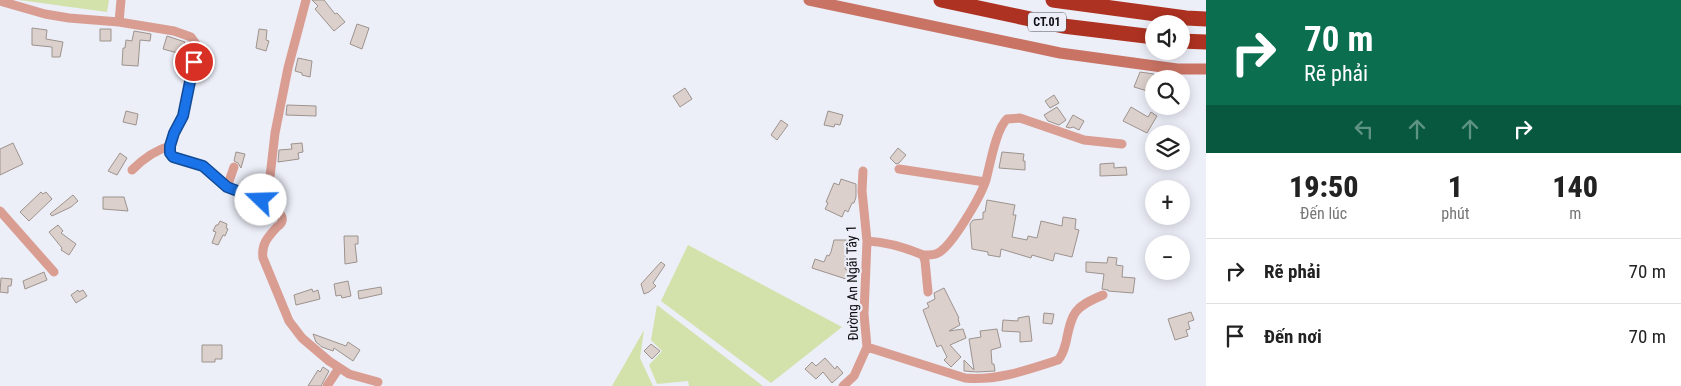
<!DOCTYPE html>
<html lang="vi">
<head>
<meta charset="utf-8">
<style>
	body { margin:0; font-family:"Roboto Condensed",sans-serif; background:#f2f2f2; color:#222; height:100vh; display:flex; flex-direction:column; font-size:19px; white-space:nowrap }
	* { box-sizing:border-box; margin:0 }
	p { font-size:16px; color:#767676 }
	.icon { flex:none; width:28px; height:28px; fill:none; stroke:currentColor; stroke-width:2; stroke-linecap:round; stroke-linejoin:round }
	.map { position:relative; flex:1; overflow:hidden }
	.side { display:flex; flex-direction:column; background:#fff; width:475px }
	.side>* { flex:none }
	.hud { background:#0b6e4f; color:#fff; overflow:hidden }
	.fabs { position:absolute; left:1145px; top:15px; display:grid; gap:10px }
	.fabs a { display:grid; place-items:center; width:45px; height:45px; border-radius:50%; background:#fff; box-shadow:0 2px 12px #0003; font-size:25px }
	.pin { position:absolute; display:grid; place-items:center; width:42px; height:42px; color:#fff; margin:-21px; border:2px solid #fff; border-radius:50%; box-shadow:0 1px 5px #0007 }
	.me { position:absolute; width:55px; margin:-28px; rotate:291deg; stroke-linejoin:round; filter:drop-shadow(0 0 4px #0008) }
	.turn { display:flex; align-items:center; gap:18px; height:105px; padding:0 15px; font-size:22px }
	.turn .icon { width:65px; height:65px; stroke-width:2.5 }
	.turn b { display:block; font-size:35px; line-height:42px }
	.lanes { display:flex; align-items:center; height:48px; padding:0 15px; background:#0003; justify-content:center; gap:25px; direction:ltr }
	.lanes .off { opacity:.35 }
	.eta { display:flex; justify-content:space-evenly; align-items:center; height:85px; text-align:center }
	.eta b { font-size:30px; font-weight:800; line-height:35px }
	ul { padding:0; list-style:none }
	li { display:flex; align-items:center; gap:15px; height:65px; padding:0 15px; border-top:1px solid #e0e0e0 }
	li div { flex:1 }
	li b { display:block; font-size:19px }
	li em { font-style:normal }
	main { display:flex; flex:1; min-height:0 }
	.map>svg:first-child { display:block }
</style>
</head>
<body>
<main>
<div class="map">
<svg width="1206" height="386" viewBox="0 0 1206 386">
	<rect width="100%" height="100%" fill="#eceef8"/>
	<path fill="#d3e2aa" d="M19 0H109L107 12Z
		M688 245 842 327 771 383 661 301Z
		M657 305 763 386H689L688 381 657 384 649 365 662 351 651 340Z
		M644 330 640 358 653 386H612Z"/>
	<path fill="#dbd0cb" stroke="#9d938e" d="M312 0H324L335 14 337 13 345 22 334 31 315 9 318 6Z
		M357 24 369 28 362 49 350 44Z
		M32 28 47 30 46 39 63 42 60 57H52V47L32 45Z
		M100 29H111V41H100Z
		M259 29 267 30 266 40 269 41 266 51 256 48Z
		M134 31 151 34 150 41 140 40 138 66 122 65 123 48H125L126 40 132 41Z
		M167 36 185 42 181 54 163 49Z
		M298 58 312 61 310 77 302 75V73L295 71Z
		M1140 72 1154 74V93L1134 87Z
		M685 88 692 99 680 107 673 96Z
		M1054 95 1059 103 1050 108 1045 101Z
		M287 105 316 106V116L286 115Z
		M1057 107 1066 120 1059 125 1048 121 1044 115Z
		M1131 107 1148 117 1151 112 1157 116 1147 133 1123 121Z
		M126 111 138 114 136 125 123 122Z
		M828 111 843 115 840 125 835 124 834 127 824 125Z
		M1073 115 1084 121 1079 130 1073 127 1070 128 1066 127Z
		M781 120 788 125 777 140 771 135Z
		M13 143 23 164 0 175V149Z
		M302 143 303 152 298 153 299 159 278 162 279 150 292 149 291 144Z
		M898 148 906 155 899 163 896 164 890 158Z
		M236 152 245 154 241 168 238 163 234 161Z
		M1002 152 1024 154 1023 161H1025V170L999 168Z
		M120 153 127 158 117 175 108 171Z
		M1114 163V168L1126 167 1127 175 1100 176V164Z
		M841 179 856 184V197L854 203H852L848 212 845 210 842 217 825 209 828 203 826 202 834 183 839 185Z
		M41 192 43 194 46 192 52 199 29 221 20 212Z
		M73 195 78 201 71 207 52 216 50 214Z
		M103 197H124L128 211 103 209Z
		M987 200 1015 205 1013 215H1016L1012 237 1027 240 1028 236 1037 238 1041 221 1062 226 1063 217 1076 219 1075 229 1079 230 1072 257 1055 253 1053 261 1032 255 1031 258 1001 249 1000 257 988 255V252L972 249 970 224 973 220 983 219V212H985Z
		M220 221 227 224 226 228 228 229 225 236 223 235 218 245 212 243 216 232 213 231 216 225H218Z
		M58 225 63 231 61 233 76 244 69 255 61 250 62 248 49 232Z
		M344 236H358V244H355L357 262 345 264Z
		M834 240H847L845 262 847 263 845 269 849 271 846 279 812 268 815 259 824 262 827 255 829 256 831 252Z
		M1108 257 1117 258 1116 265 1123 266 1122 277 1135 278 1133 293 1108 291V290L1102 289 1104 274 1086 272V262L1107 263Z
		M661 262 665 265 653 283 656 286 649 292 644 294 641 284Z
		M44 272 47 280 25 289 23 281Z
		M1 278 12 279 11 286H8V293L0 292Z
		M348 281 351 296 342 298 341 295 336 296 334 284Z
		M381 287 382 294 359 299 358 291Z
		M944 288 959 318 958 319 960 325 949 331 963 329 966 338 950 345 961 357 951 367 944 360 947 357 941 345 937 347 923 310 929 307 927 303 935 299 934 293Z
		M312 289 313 292 318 290 320 299 296 305 294 295Z
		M78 290 79 292 83 290 87 296 76 303 71 295Z
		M1191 312 1194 320 1188 322 1190 329 1186 330 1188 336 1175 340 1168 319Z
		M1044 313 1054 314 1052 324 1043 323Z
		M1029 316 1032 341 1020 342V332L1002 331 1003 320 1018 321V318Z
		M997 329 1001 347 991 350 992 364H994L995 371 977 372 964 371V360L974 370 969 339 981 337 980 331Z
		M313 334 346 346 348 342 360 350 353 361 334 348 333 351 322 347 316 342Z
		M651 344 660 351 652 359 644 351Z
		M202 345H222V359H215V362H202Z
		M825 358 835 369 837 366 843 373 832 383 823 372 816 379 805 369 812 362 816 366Z
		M323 367 329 371 321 386H308L318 370 320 372Z"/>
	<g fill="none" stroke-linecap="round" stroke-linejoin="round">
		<path stroke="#d99d92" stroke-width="9" d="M0 1 45 14 69 18 119 22 174 31 191 37 196 44V52L183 116 174 133 170 146V153L173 157 203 166 227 187 234 167
			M119 22 121 0
			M899 169 985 182
			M132 170C143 159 155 150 170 146
			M227 187C238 191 286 206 282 221 282 223 279 226 277 227 268 237 261 244 263 258L289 321 302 338 329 361 349 374 378 382
			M267 203 275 133 288 68 306 0
			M0 211 54 272
			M867 241C887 242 904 247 923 255
			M928 292 925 261 923 255C928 255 933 256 938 253 952 246 981 196 986 180 990 165 996 129 1007 119L1020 118 1084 140 1122 144
			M867 347 965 378C997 381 1027 370 1058 360 1063 355 1064 349 1066 342 1072 312 1074 307 1103 295
			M327 386 339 368
			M843 386 854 376 867 347 864 314 867 241 862 191 863 171"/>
		<path stroke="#c97364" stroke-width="11" d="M809 0 1060 53 1177 69H1206"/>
		<path stroke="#ae3221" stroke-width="15" d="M941 0 1063 26 1154 37
			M1053 0 1186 18 1206 19
			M1181 41 1206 42"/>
	</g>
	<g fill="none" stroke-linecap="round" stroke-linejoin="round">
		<g stroke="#114b97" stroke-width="12">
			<path id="route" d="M194 62 183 116 174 133 170 146V153L173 157 203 166 227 187 261 200"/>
		</g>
		<use href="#route" stroke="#1a73e8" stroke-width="9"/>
	</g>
	<g text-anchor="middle" stroke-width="4.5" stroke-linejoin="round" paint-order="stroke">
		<rect fill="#eceef8" stroke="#515257" stroke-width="1" x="1028" y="12.5" width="38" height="19" rx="4"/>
		<g font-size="12" font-weight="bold" fill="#0e0f12">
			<text x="1047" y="26">CT.01</text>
		</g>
		<g font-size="14" fill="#0e0f12" stroke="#eceef8">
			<text transform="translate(852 283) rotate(-91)" y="5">Đường An Ngãi Tây 1</text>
		</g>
	</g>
</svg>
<div class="fabs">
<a><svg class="icon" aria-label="sound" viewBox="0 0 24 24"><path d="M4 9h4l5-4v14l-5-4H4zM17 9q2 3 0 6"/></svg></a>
<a><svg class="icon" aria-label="search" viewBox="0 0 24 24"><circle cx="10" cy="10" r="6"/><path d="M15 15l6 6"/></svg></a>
<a><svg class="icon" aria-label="layers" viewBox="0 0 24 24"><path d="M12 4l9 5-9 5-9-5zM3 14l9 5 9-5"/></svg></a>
<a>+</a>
<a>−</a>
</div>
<div class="pin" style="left:194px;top:62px;background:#d93025"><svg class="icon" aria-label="arrive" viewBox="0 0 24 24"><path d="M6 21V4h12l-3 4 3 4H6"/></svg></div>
<svg class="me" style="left:261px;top:200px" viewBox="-20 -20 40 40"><circle r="19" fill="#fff"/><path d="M0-13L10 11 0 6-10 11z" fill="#1a73e8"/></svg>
</div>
<section class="side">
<div class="hud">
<div class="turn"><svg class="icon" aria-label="right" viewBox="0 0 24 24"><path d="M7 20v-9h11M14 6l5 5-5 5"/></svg><div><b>70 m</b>Rẽ phải</div></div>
<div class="lanes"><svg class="icon off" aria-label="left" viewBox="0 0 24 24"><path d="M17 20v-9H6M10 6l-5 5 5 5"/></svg><svg class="icon off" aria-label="ahead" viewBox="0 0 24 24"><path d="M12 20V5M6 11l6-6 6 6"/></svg><svg class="icon off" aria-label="ahead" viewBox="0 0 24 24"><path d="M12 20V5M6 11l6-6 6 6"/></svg><svg class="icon" aria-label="right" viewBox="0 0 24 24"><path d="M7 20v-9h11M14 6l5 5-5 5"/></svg></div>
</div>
<div class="eta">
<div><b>19:50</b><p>Đến lúc</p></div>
<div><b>1</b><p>phút</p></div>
<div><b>140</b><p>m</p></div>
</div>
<ul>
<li><svg class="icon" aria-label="right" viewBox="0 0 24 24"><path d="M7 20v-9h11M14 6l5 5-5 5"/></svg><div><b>Rẽ phải</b></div><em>70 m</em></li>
<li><svg class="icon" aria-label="arrive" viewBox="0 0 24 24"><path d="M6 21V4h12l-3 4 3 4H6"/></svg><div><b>Đến nơi</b></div><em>70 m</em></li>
</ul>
</section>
</main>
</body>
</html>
